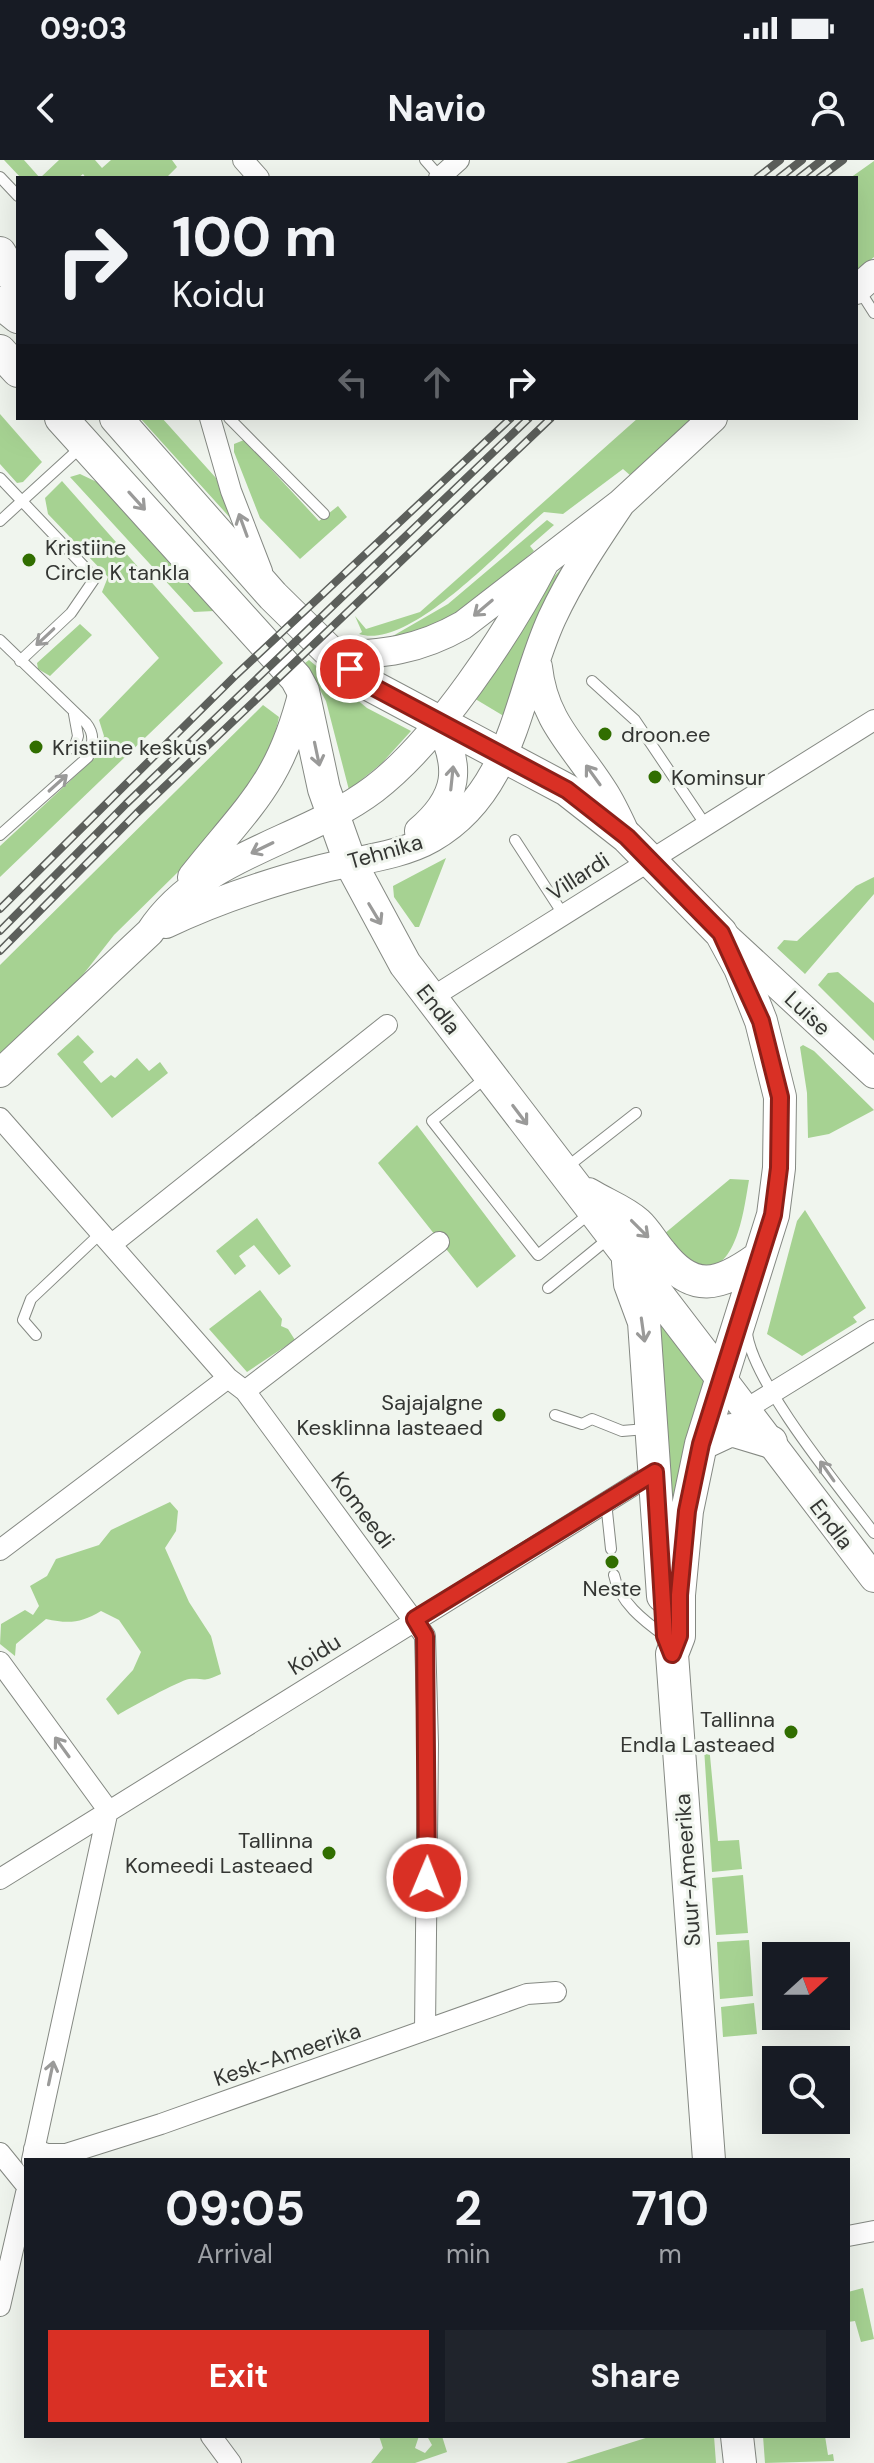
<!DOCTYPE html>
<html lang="en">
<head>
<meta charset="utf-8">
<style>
	body { margin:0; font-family:"DM Sans",sans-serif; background:#20242c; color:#f1f3f6; height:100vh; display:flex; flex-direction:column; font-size:30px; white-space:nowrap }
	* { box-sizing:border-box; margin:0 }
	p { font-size:26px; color:#9ea1a6 }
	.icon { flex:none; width:44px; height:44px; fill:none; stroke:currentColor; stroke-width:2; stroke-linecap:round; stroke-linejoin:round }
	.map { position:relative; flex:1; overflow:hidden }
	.drawer { position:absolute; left:24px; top:1998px; width:826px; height:280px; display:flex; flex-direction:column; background:#171b24; border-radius:0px; box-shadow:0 8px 32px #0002 }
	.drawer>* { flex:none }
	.banner { position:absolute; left:16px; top:16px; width:842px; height:244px; border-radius:0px; box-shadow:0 8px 32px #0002; background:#171b24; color:#f1f3f6; overflow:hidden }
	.needle { width:52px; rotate:69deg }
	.fabs { position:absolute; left:762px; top:1782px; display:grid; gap:16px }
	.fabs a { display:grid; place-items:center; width:88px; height:88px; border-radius:0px; background:#171b24; box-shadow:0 8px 32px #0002; font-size:40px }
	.pin { position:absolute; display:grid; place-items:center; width:68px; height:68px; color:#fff; margin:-34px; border:4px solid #fff; border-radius:50%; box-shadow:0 2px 8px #0007 }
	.me { position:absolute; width:88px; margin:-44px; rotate:1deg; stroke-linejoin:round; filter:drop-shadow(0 0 6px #0008) }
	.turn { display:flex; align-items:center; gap:28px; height:168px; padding:0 24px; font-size:36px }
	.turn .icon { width:104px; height:104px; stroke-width:2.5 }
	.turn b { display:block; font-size:56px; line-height:68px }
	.lanes { display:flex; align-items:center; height:76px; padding:0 24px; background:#0003; justify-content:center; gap:40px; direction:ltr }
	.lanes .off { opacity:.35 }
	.eta { display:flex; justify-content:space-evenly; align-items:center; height:136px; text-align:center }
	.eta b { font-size:48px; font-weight:700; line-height:56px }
	.action { display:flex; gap:16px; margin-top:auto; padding:16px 24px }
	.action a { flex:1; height:92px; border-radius:0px; background:#d93025; color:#fff; font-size:32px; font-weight:700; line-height:92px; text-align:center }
	.action a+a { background:#20242c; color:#f1f3f6 }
	.status { display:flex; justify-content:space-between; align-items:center; height:56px; padding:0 40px; background:#171b24; direction:ltr }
	.status svg { height:22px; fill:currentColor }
	header { display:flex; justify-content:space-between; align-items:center; height:104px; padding:0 24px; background:#171b24; font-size:36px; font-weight:700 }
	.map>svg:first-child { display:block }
</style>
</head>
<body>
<div class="status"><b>09:03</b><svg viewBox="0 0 49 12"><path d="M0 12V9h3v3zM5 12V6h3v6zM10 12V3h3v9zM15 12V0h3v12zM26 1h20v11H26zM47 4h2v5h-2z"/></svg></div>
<header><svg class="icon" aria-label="back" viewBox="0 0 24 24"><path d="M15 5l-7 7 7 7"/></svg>Navio<svg class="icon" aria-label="person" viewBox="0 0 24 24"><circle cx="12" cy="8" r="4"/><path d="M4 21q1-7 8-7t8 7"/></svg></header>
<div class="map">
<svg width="874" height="2303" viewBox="0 0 874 2303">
	<rect width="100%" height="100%" fill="#f0f5ee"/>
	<path fill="#a6d292" d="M4 0H24L40 18 59 0H95L102 8 111 0H172L177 7 166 18H86L83 14 78 18H21Z
		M874 1V97L856 112V18H850Z
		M0 254 42 302 23 322 17 323 0 304Z
		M140 258H162L216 318 233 361Z
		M638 258H693L631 316 623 309 563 354 544 352C506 384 410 491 359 474L362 472 355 456 366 469 420 452Z
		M244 280 319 361 338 346 347 357 300 399 260 358 234 292V284Z
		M80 314 99 323 214 451 194 452 70 317Z
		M62 321 223 503 0 717V686L98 595 104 576 99 560 159 498 102 432 108 417 48 354 45 338Z
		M547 360 554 365 530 386 534 391 444 466 391 477 448 444Z
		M578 389 507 558 472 537 552 419Z
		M80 464 92 475 50 516 38 509 37 503Z
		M309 500 367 548 411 571 382 603 349 630 326 541 305 503Z
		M263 545 279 557C273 588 257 614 237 639L244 647 114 775 75 825 0 896V805Z
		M446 698 419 767H415L394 737 393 726Z
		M874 717V734L805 814 777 788 784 780 797 781 856 726Z
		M838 812 874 843V881L818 825 828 813Z
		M78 875 94 892 83 902 101 923 111 915 115 918 137 898 149 911 160 902 168 913 112 958 57 894Z
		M803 885 814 891 874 950 829 974 808 978 807 933 800 887Z
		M417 965 516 1096 477 1128 378 1003Z
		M730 1019 749 1020C744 1048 736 1127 690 1102 680 1097 671 1082 664 1074Z
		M805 1050 866 1148 853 1157 857 1162 802 1196 767 1174 797 1061Z
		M257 1058 291 1106 279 1115 254 1085 239 1096 246 1106 235 1115 216 1091Z
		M260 1130 282 1159 281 1166 288 1169 295 1180 247 1212 209 1169Z
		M657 1153 705 1223 672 1362Z
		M170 1342 178 1351 176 1371 165 1388 189 1442 211 1476 221 1514C201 1523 206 1518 189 1519 181 1520 127 1549 118 1555L106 1539 133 1510 141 1492 119 1460 101 1451C81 1463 69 1464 46 1459L16 1484 15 1496 0 1484 1 1464 25 1450 33 1455 39 1446 30 1426 47 1416 56 1399 99 1385 111 1370Z
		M709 1585 718 1681 739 1680 742 1709 712 1712 704 1588Z
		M743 1715 748 1773 716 1775 712 1718Z
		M749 1780 753 1836 720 1839 717 1782Z
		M754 1843 757 1874 723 1877 721 1847Z
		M863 2128 874 2179 861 2182 855 2161 848 2162V2132Z
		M379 2276H419L415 2288 425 2293 432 2285 427 2276H442L447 2292 415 2303H371L383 2288Z
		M652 2276H714L716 2303H566Z
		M763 2276H825L828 2295 833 2294 834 2301 765 2303Z"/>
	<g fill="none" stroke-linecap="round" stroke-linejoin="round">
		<g stroke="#858983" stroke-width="12">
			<path id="lane" d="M425 0 440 17
				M0 17 18 36
				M860 131 874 153
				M229 258 324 354
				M0 318 95 418 71 453 20 501
				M0 361 80 288
				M0 480 86 563C95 574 93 584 88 597L0 675
				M592 521 635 560 705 664
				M74 554 78 576 74 589
				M515 680 563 754
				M488 916 432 961 538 1095 589 1054
				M567 1007 636 953
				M548 1128 608 1079
				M747 1174C755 1226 840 1328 874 1373
				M36 1175 23 1160 31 1139 102 1072
				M555 1255 582 1264 592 1259 622 1271 646 1269
				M606 1342 611 1389
				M614 1415C619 1442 644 1461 665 1476"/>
		</g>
		<g stroke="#858983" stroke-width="22">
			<path id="street" d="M243 0 259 18
				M439 18 459 0
				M210 258 231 331 262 411
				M431 838 874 560
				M0 958 228 1218 245 1231 425 1476 428 1584 425 1870
				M112 1084 387 865
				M245 1231 439 1082
				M746 1249 874 1170
				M0 1390 228 1218
				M0 1502 108 1650 32 2000
				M0 1719 655 1312
				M34 1989 47 1994H66L161 1964 527 1834 556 1832
				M0 1993 26 2025
				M848 2076 874 2071
				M0 2146 26 2033
				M211 2276 231 2303"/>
		</g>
		<g stroke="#858983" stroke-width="30">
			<path id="secondary" d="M856 130 874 114
				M333 495C382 495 419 490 463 465L621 343 713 258
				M538 507C544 563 576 587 604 632 613 646 620 662 627 677
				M419 671C459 637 462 607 438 561
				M192 717C248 646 280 624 303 531
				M166 764C216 740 268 723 321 709 356 700 401 696 432 678 514 631 517 534 552 458 571 417 596 380 621 343
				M728 779 874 914
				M0 913 150 772C200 695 304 682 374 629 437 581 509 472 545 402
				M721 1217 874 1418"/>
		</g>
		<g stroke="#858983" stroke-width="34">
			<path id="primary" d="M0 93 18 125
				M0 143 18 157
				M0 191 18 211
				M61 258 296 518 303 531 324 629 350 702 405 804 721 1217
				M116 258 273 436 333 495 368 524 567 630 627 677 721 773 740 808 761 861 780 937 779 1008 773 1055 701 1284 687 1351 679 1435V1476L672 1494 709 2000
				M588 1034C604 1044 624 1051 637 1063 646 1071 653 1084 661 1093 693 1134 719 1126 757 1099
				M628 1102 630 1124 644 1162 663 1436
				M701 1284 731 1270 771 1282
				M737 2276 740 2303"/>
		</g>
		<use href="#lane" stroke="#fff" stroke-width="10"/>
		<use href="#street" stroke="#fff" stroke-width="20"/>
		<use href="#secondary" stroke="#fff" stroke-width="28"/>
		<use href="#primary" stroke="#fff" stroke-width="32"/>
		<g stroke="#5c5f5b" stroke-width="8">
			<path id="rail" d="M757 18 780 0
				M779 18 802 0
				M799 18 822 0
				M819 18 843 0
				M0 749 236 515 511 258
				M0 771 126 644 529 258
				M0 791 137 653 551 258"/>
		</g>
		<use href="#rail" stroke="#f0f5ee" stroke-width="5" stroke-dasharray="15" stroke-linecap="butt"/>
	</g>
	<defs><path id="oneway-shaft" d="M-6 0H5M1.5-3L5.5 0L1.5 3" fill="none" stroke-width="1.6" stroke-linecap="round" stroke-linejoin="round" transform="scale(2)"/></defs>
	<g stroke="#9a9a99">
		<use href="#oneway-shaft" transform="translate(137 341) rotate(48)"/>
		<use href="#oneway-shaft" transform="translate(243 365) rotate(-110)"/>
		<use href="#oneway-shaft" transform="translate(483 448) rotate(140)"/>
		<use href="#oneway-shaft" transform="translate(45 477) rotate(137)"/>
		<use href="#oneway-shaft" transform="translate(317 594) rotate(78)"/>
		<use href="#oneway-shaft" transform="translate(593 615) rotate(-126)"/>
		<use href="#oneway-shaft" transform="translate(452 618) rotate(-84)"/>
		<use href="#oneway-shaft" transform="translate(58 623) rotate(-42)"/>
		<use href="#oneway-shaft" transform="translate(262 688) rotate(154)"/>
		<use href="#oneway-shaft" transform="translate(375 754) rotate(59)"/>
		<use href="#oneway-shaft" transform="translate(520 955) rotate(53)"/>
		<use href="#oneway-shaft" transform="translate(640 1069) rotate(45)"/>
		<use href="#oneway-shaft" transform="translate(643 1170) rotate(82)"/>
		<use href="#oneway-shaft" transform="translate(827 1311) rotate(-125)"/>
		<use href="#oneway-shaft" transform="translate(62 1587) rotate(-126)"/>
		<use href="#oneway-shaft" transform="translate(51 1913) rotate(-78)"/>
	</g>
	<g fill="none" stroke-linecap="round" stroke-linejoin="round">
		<g stroke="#8d1f18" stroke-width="20">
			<path id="route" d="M350 509 368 524 567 630 627 677 721 773 761 861 780 937 779 1008 773 1055 701 1284 687 1351 679 1435V1476L672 1494 665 1476 655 1312 415 1459 425 1476 427 1718"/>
		</g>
		<use href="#route" stroke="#d93025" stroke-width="14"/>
	</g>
	<g fill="#316e00" stroke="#f0f5ee" stroke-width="3">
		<circle cx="29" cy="400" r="8"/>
		<circle cx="605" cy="574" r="8"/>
		<circle cx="36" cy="587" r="8"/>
		<circle cx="655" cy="617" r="8"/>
		<circle cx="499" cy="1255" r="8"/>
		<circle cx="612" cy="1402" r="8"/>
		<circle cx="791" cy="1572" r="8"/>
		<circle cx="329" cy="1693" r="8"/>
	</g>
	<g text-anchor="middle" stroke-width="6" stroke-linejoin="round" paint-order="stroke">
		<g font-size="22" fill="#343633" stroke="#f0f5ee" text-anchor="start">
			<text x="45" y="395">Kristiine<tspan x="45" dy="25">Circle K tankla</tspan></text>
			<text x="621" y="582">droon.ee</text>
			<text x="52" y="595">Kristiine keskus</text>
			<text x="671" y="625">Kominsur</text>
			<text x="483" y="1250" text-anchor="end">Sajajalgne<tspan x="483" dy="25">Kesklinna lasteaed</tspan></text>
			<text x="612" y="1436" text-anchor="middle">Neste</text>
			<text x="775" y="1567" text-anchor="end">Tallinna<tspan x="775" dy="25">Endla Lasteaed</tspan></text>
			<text x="313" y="1688" text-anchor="end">Tallinna<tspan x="313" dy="25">Komeedi Lasteaed</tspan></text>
		</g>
		<g font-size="22" fill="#343633" stroke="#f0f5ee">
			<text transform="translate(385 691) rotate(-16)" y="8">Tehnika</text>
			<text transform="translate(578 716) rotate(-33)" y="8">Villardi</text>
			<text transform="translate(439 849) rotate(52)" y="8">Endla</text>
			<text transform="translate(808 853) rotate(43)" y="8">Luise</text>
			<text transform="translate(363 1350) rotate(53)" y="8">Komeedi</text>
			<text transform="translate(832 1364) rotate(53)" y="8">Endla</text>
			<text transform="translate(314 1494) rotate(-32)" y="8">Koidu</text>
			<text transform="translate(687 1710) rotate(-94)" y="8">Suur-Ameerika</text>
			<text transform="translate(287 1894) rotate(-19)" y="8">Kesk-Ameerika</text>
		</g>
	</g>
</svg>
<div class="fabs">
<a><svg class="needle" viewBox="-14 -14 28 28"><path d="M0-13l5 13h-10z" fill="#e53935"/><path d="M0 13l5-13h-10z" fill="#9ea1a6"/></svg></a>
<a><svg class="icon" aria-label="search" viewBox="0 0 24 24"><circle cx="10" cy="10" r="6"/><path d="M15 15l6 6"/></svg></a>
</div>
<div class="pin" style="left:350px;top:509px;background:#d93025"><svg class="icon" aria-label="arrive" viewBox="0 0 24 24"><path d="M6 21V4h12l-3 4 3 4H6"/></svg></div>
<svg class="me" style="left:427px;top:1718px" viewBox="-20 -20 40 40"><circle r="17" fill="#d93025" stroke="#fff" stroke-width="3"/><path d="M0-11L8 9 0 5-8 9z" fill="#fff"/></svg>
<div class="banner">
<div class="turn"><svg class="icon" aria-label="right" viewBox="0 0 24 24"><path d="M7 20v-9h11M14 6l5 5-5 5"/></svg><div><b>100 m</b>Koidu</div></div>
<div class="lanes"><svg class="icon off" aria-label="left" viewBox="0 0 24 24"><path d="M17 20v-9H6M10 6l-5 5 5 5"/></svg><svg class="icon off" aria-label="ahead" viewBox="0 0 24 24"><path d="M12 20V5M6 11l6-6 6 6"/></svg><svg class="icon" aria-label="right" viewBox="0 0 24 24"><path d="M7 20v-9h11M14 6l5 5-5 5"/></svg></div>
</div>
<section class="drawer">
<div class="eta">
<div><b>09:05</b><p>Arrival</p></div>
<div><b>2</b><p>min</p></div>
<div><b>710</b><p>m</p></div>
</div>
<div class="action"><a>Exit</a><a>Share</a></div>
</section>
</div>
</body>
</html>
